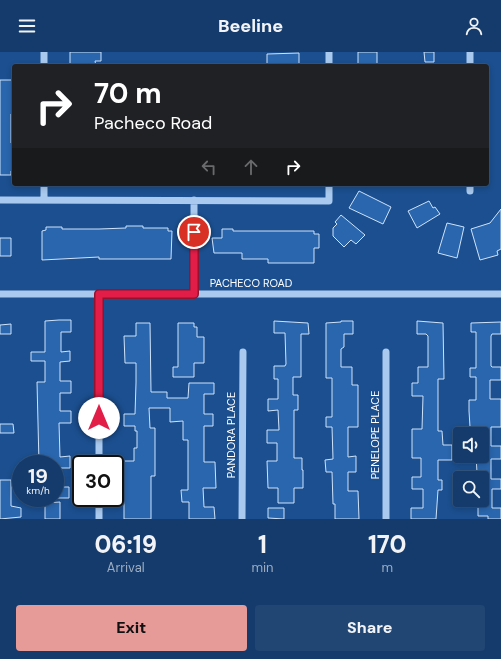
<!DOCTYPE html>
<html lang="en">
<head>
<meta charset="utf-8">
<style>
	body { margin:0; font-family:"DM Sans",sans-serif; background:#214673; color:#f1f3f6; height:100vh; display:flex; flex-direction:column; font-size:15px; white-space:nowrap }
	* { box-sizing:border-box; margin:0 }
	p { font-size:13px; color:#9dadc1 }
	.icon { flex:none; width:22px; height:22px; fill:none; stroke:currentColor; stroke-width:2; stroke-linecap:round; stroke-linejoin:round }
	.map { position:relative; height:467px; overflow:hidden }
	.drawer { display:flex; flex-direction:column; background:#143b6b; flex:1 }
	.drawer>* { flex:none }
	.guide { position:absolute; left:12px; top:12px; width:477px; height:122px; border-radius:4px; box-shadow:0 2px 6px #0003,0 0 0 1px #33557e; background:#202124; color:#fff; overflow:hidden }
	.controls { position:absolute; left:453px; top:375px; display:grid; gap:8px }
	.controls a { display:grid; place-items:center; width:36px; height:36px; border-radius:4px; background:#143b6b; box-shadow:0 2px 6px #0003,0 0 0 1px #33557e; font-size:20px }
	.speed { position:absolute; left:12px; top:403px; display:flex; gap:8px; font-size:20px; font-weight:700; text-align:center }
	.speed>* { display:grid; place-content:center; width:52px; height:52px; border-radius:50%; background:#143b6b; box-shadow:0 2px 6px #0003,0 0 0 1px #33557e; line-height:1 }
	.speed small { font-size:10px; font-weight:400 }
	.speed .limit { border:2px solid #111; border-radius:6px; background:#fff; color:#111 }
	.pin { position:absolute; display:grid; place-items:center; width:34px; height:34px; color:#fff; margin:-17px; border:2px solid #fff; border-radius:50%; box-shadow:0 1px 4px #0007 }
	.me { position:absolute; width:44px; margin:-22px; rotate:0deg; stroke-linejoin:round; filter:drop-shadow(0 0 3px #0008) }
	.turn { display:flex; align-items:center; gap:14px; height:84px; padding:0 16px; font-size:18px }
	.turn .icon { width:52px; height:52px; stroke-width:2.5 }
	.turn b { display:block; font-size:28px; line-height:34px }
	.lanes { display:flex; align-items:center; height:38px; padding:0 16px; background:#0003; justify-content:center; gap:20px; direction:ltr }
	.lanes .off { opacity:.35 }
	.eta { display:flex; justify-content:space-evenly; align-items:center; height:68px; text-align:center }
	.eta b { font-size:24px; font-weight:800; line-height:28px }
	.button { display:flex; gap:8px; margin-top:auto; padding:8px 16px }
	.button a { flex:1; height:46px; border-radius:4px; background:#e69b98; color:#111; font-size:16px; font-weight:800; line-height:46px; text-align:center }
	.button a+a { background:#214673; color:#f1f3f6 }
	header { display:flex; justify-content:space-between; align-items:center; height:52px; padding:0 16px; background:#143b6b; font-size:18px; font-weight:800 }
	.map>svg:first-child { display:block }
</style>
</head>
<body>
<header><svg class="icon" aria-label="menu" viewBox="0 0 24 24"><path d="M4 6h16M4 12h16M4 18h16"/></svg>Beeline<svg class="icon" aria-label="person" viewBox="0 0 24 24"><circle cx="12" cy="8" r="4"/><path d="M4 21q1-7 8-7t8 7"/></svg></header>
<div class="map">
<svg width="501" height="467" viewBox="0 0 501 467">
	<rect width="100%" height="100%" fill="#1b4f8f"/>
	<path fill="#2a66ad" stroke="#cfe3fa" d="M70 0H101V9H95L96 14 70 13Z
		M358 0H377V14H358Z
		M424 0H434V10H425Z
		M299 1V14H267V2Z
		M0 28H14V60L11 62V91L14 90V119H11V123H0Z
		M359 139 391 155 383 172 349 156Z
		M429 149 433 156 435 155 440 162 417 176 408 159Z
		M501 157V197L497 199 498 203 480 208 471 177 490 171Z
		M341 163 365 183 356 192 351 188 344 195 333 184V176L337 172 335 170Z
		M447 171 464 175 457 206 438 201Z
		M126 174H143V176H168V179H172L171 207H99V205L42 208V179L46 178V175H62V177H99L126 176Z
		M222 177H233V179H314V182H319V196H314V211H268V207H242V201H214L212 186H222Z
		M0 186H11V204H0Z
		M59 268H71V280H61V300L70 299V309L60 310V329H71V341H60V359H71V371H59L60 405 70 404V416H55V412H39L37 330H45V309H31V300H45V269Z
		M274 269 308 271 309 282H301V325H293V343H298V358H294V406H302V418H303V436H294V451H278V436H268L267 409H277V391H267V378H279L278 358 268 359V347H278V327H274V314H285L286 312 285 281H274Z
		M341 269H353V282H344V295L341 297V315H352V333H358V375H348V405L356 404V420H348V439H358L359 467H335V452H333L332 420H326L325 408 333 407 332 375H326V365H332V326H326V271L341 270Z
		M417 269 443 271 444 327H438V379H442L443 393H452V408H438V428H442V438H438L436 467H411V456H423V437H412V425H421V406H412V377H422L423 344H412V331H418V315H428V284L426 282H417Z
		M501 270V282H492L491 284V314L492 315H501V328H490V347H501V375H491V394H501V407H491V427H501V437H492V456H501V467H488V464H478V448H482V421H477L476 404H482V382H476V375H470L469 359V348H476V325H470V316H476V280H471V271Z
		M136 271H150L151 340H167V346H188L189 331H214V342H204V362H213V374H204V410H215L216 436H203L204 455H214L215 467H189V450H182L181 438H188V388H183V369L170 370V356H149L150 376H155V424H151V467H124V409H134V396H137V379H135V374H124V362H135L136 331V311H125L124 284H136Z
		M178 271H194V275H197V285H204V311H194V325H173V315H178Z
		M11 272V282H0V273Z
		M0 372H13L14 381H0Z
		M0 428H11V454L21 456V465L0 467Z
		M55 435H69V446H55Z
		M60 450V467H45V451Z
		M268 456H284V467L268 466Z"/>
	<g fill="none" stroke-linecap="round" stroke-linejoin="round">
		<path stroke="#a9c9ee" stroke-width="7" d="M44 14V0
			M329 14V0
			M470 14V0
			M470 139V132
			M0 148 329 149V132
			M44 148V132
			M0 242H501
			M194 242V148
			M99 412V242
			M99 467V446
			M242 467 243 300
			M386 467V300"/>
	</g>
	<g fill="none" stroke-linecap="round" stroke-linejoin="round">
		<g stroke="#92132f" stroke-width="10">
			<path id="route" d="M99 366V242H194V180"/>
		</g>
		<use href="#route" stroke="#e11d48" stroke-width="7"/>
	</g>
	<g text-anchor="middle" stroke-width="4" stroke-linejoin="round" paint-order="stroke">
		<g font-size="11" fill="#fff" stroke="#1b4f8f">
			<text x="251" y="235">PACHECO ROAD</text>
			<text transform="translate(231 383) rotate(-90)" y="4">PANDORA PLACE</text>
			<text transform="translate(375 383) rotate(-90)" y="4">PENELOPE PLACE</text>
		</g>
	</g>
</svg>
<div class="controls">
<a><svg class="icon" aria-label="sound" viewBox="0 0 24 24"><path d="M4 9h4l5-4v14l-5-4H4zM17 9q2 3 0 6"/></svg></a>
<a><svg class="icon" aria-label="search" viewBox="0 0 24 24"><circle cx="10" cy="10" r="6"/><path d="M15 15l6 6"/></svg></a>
</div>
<div class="speed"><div>19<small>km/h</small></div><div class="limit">30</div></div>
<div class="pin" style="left:194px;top:180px;background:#d93025"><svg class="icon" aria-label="arrive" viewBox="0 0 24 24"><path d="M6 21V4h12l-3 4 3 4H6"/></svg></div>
<svg class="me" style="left:99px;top:366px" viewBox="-20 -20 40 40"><circle r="19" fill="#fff"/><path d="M0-13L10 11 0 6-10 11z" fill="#e11d48"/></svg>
<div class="guide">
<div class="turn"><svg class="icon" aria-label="right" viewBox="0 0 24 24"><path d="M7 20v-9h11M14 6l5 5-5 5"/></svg><div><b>70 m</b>Pacheco Road</div></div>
<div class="lanes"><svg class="icon off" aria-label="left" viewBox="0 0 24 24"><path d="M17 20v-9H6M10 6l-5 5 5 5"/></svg><svg class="icon off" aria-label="ahead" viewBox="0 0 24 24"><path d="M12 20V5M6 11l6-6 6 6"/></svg><svg class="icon" aria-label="right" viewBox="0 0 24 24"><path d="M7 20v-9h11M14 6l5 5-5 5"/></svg></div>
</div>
</div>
<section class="drawer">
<div class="eta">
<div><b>06:19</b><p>Arrival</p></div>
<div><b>1</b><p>min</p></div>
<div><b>170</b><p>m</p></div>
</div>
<div class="button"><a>Exit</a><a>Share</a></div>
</section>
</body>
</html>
